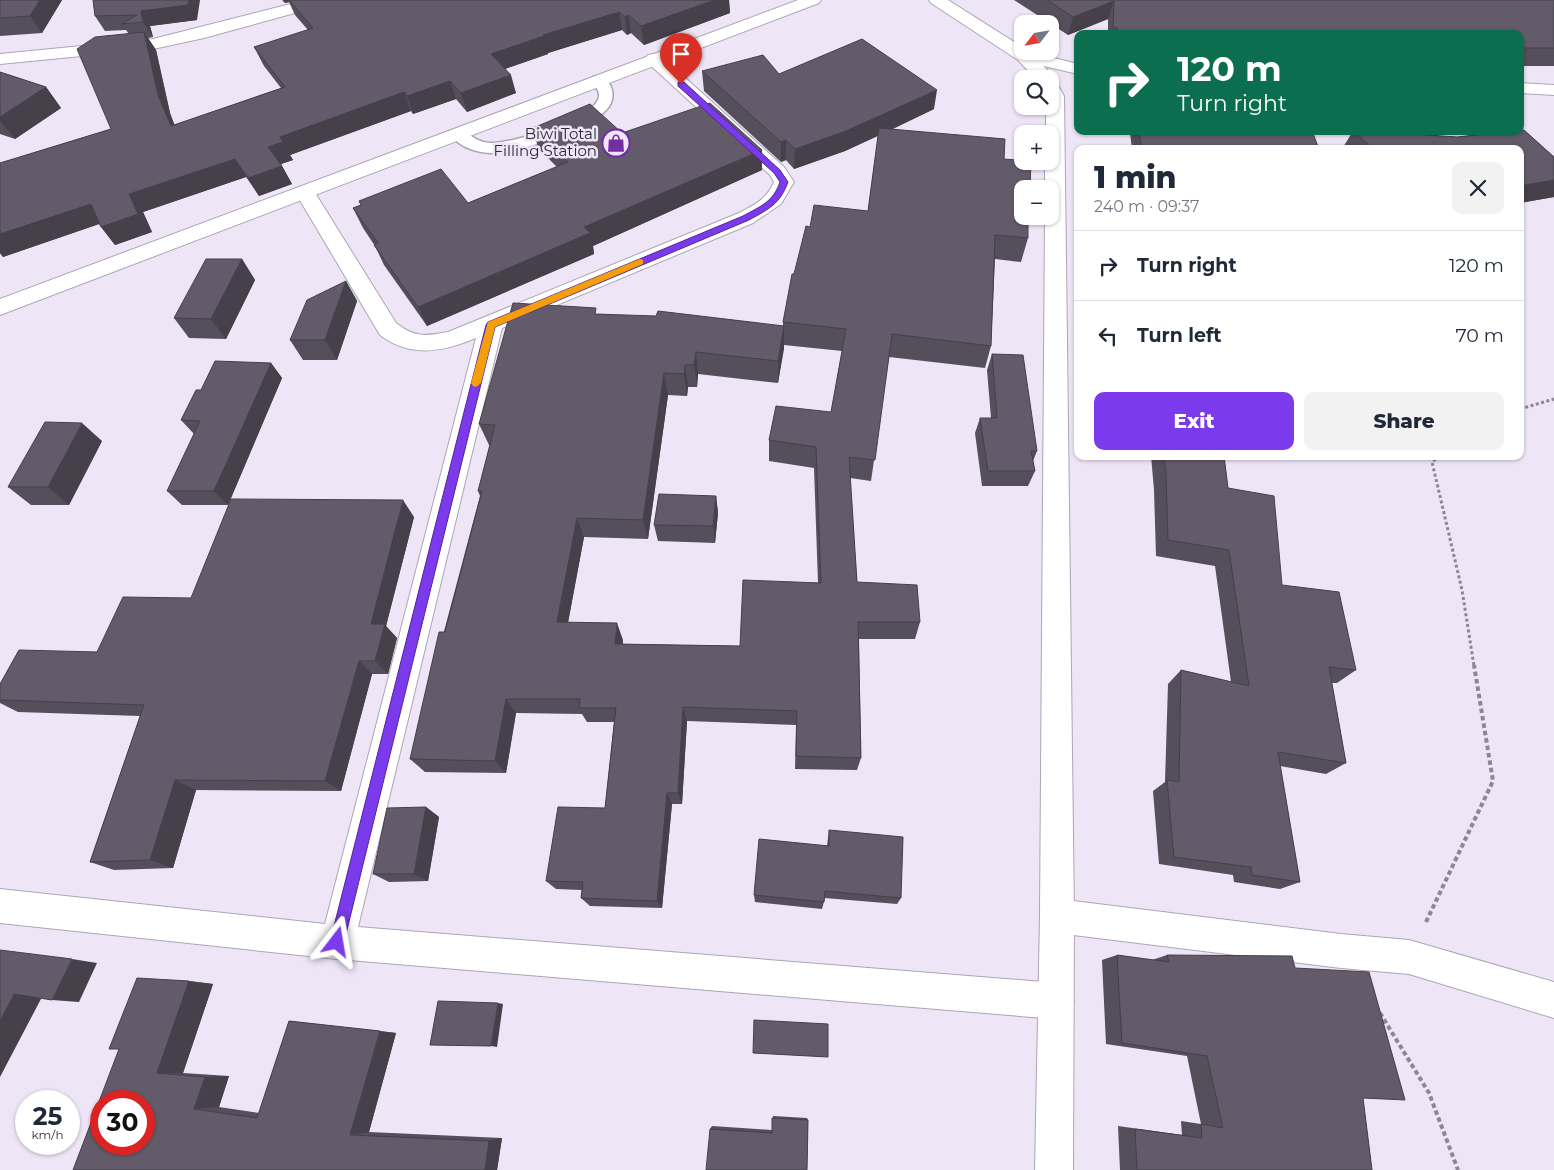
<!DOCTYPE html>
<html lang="en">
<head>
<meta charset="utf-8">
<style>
	body { margin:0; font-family:Montserrat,sans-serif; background:#f2f2f3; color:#1f2937; height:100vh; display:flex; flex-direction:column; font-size:19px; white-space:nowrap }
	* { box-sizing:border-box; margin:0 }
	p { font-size:16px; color:#747a83 }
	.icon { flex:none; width:28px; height:28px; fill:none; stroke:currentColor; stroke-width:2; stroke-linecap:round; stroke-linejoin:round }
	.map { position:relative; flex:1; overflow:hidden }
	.side { position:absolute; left:1074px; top:145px; width:450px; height:315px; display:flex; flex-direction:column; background:#fff; border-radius:10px; box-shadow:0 1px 4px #0004 }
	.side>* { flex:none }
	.guide { position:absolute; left:1074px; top:30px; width:450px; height:105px; border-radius:10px; box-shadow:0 1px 4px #0004; background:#0b6e4f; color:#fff; overflow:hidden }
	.needle { width:32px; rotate:239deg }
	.tools { position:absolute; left:1014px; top:15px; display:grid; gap:10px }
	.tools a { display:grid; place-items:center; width:45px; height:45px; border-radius:10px; background:#fff; box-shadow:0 1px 4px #0004; font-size:25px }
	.speed { position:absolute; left:15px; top:1090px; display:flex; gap:10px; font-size:25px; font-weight:700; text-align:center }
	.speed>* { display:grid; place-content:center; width:65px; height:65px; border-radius:50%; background:#fff; box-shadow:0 1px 4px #0004; line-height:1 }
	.speed small { font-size:12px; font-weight:400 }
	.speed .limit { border:8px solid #d22; background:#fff; color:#111 }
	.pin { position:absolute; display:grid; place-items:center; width:42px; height:42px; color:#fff; margin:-51px -21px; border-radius:50% 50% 50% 0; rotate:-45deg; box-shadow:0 0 5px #0007 }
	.pin .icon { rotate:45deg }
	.me { position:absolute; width:55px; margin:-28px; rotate:14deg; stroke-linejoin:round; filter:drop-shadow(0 0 4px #0008) }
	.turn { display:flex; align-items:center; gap:18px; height:105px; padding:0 20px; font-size:22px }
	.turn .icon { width:65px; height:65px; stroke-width:2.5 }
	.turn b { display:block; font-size:35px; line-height:42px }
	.round { display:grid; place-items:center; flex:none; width:52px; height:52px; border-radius:10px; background:#f2f2f3 }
	.overview { display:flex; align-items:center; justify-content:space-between; height:85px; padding:0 20px }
	h1 { font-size:30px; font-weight:800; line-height:38px }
	.cta { display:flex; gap:10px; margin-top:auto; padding:10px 20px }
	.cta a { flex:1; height:58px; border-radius:10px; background:#7c3aed; color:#fff; font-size:20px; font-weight:800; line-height:58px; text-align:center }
	.cta a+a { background:#f2f2f3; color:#1f2937 }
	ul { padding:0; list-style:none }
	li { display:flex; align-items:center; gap:15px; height:70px; padding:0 20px; border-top:1px solid #e0e1e3 }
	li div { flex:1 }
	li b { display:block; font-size:19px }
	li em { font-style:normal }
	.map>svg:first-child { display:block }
</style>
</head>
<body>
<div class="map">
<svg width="1554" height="1170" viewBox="0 0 1554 1170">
	<rect width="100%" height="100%" fill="#eee5f7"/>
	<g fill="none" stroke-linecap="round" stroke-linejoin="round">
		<g stroke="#ada5b5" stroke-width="3">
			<path id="service" d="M598 76C613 79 617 98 607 109 589 129 518 154 490 153 475 152 459 147 450 134L453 131C466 127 473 143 491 143 511 144 595 119 599 97 600 90 594 85 591 80L593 77Z"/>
		</g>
		<g stroke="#ada5b5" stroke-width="2">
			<path id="minor" d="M306 0H333L331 3 204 38 153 49 0 64V54L153 39Z
				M1026 51 1078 64V74L1018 60 1015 56 1018 52Z
				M654 54 660 55 784 167 794 182 781 204 753 223 502 328 358 927 1056 983 1068 989 1074 1001 1068 1013 1056 1019 337 959 0 923V889L325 924 476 338C443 352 410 358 380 335L295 192 298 188 305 186 312 188 396 323C415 338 426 336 448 332L739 213C754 205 767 199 774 182L770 175 648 63 645 59 648 55Z
				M1520 83 1554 85V95L1520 93Z
				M1057 899 1341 934 1409 940 1554 982V1018L1409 974 1341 968 1057 933 1045 928 1040 916 1045 904Z"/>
		</g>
		<g stroke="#ada5b5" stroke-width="2">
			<path id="tertiary" d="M798 0H821L819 3 0 315V299Z
				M929 0H948L1022 47V51L1030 52 1052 75 1055 79 1053 81 1056 82 1064 96 1074 916 1073 1170H1035L1040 916 1045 216H1050V189H1045V161H1050V134H1046V106H1050V79H1036L1018 60 931 3Z"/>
		</g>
		<path stroke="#8d8793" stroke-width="3" stroke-dasharray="3 2.5" stroke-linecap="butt" d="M1520 409 1554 399
			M1440 456 1432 462 1462 590 1474 666"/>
		<path stroke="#8d8793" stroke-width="4" stroke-dasharray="4.5 3" stroke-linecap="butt" d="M1426 922 1493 781 1474 665
			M1380 1013 1429 1093 1458 1170"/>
		<use href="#service" fill="#fff" fill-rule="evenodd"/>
		<use href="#minor" fill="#fff" fill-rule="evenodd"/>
		<use href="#tertiary" fill="#fff" fill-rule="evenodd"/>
	</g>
	<path fill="#554e5b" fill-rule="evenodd" d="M0 0H62L42 33 0 36Z
		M93 0 197 20 150 26 153 37 148 38 156 50 170 113 174 125 281 88 264 66 254 47 308 30 295 15 289 2 285 3 282 0H729L730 13 644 45 631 33 627 35 622 30 548 53V54L505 69 516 93 467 112 456 99 413 114 411 111 290 155 293 160 281 164 292 184 259 196 246 177 143 212 152 232 115 245 99 224 3 257 0 253V163L111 129 129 34 126 30 105 31 95 16Z
		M1014 0H1554V66H1520V34H1108V19L1068 35Z
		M702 71 779 74 934 109 893 129 1004 159 1022 216H1029L1028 222V238L1021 262 995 259 991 346 985 368 889 357 871 481 850 478 857 582 920 622 915 639H859L861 758 857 770 795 769 796 725 687 721 682 804H672L662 908 590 906 581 898 582 890 556 889 546 881 605 808 614 722H587L582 714 516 713 506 773 425 772 410 759 480 496 478 491 490 445H489L479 424 598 314 783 326V322L794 274 810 227 868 211 878 136 845 151 794 169 786 160 781 162 704 91ZM784 345 842 351 831 412 769 440V461L814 468 818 583 740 646 623 644V640L568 622 584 537 648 539 668 395 687 396 688 387H697L698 374 778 383Z
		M0 72 46 87 61 108 15 139 0 134Z
		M533 128 622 133 762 170 593 246 594 254 427 326 384 265 375 246 363 228 353 208 361 205 359 201 468 203 557 167 538 148Z
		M1524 130 1554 157V197L1520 203V149H1342L1353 131H1368L1457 137 1513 131H1520Z
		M1125 131H1312L1319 149H1132L1130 133H1125Z
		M242 259 255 280 226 339 189 338 174 318Z
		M346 281 357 301 337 360H303L290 340Z
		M992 354 1037 451 1033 461 1035 471 1028 486H982L975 433 980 418H991L987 370Z
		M271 363 282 378 228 505H182L167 491 194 434 181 420 201 390Z
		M102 441 69 505H31L8 487Z
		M1151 456H1224L1228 488 1282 585 1356 670 1337 683H1332L1346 763 1326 774 1280 766 1300 882 1280 889 1234 882 1233 875 1159 864 1153 791 1165 782 1168 684 1181 670 1231 682 1215 566 1156 556 1154 490Z
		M716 496 718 513 715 543 658 541 654 525Z
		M414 517 386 626 397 638 388 674H372L341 791 196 790 173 868 114 870 90 862 140 716 18 712 0 703V700L97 652 191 598Z
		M426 807 439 817 428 881 389 882 373 874Z
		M829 830 901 898 897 904 825 898 822 909 755 902 754 895 827 846Z
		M1117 955 1152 960 1167 955 1295 968 1363 1098 1372 1170H1120L1118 1126 1182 1135 1181 1121 1201 1124 1187 1056 1106 1044 1102 960Z
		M189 981 213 984 183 1073 229 1076 219 1107 259 1113 289 1021 396 1033 369 1132 502 1138 497 1170H73Z
		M773 1116 807 1118 808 1120 807 1170 710 1129 712 1126 772 1130Z"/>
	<path fill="#45404a" d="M40 0H62L42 33 30 16Z
		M189 0H200L197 20 150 26 153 37 143 22 141 11Z
		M284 0H288L289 2 285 3Z
		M715 0H729L730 13 644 45 641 26Z
		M1114 1 1108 19 1068 35 1073 17Z
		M619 12 622 30 548 53V54L496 72 491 54 543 35Z
		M629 15 631 33 627 35 625 17Z
		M144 32 156 50 170 113 182 144 171 126 158 95Z
		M511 75 516 93 467 112 461 93Z
		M450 81 456 99 413 114 407 96Z
		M46 87 61 108 15 139 0 121V117Z
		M937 90 934 109 845 151 794 169 795 149Z
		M404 92 411 111 290 155 293 160 278 165 268 147 280 137Z
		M786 140V160L781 162V142Z
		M762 150V170L593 246 594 254 427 326 418 307 584 227Z
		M235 159 246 177 143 212 152 232 115 245 101 227 129 194Z
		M282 166 292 184 259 196 248 178Z
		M1554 180V197L1520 203V186Z
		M91 204 105 222 3 257 0 253V234Z
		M242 259 255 280 226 339 211 319Z
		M346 281 357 301 337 360 325 340Z
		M784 326V349L778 383V361Z
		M696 352 698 374 697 387 694 365Z
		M271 363 282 378 228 505 214 491Z
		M685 365 688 387 687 396 684 374Z
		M664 373 668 395 648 539 643 520Z
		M82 423 102 441 69 505 48 487Z
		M716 496 718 513 715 543 713 526Z
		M403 500 414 517 386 626 397 638 388 674 375 661 371 624Z
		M577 518 584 537 565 639 557 622Z
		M617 623 623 640 621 661 615 644Z
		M359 661 372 674 341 791 325 781Z
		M506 699 516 713 506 773 495 761Z
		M683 707 687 721 682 804 678 793Z
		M175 780 196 790 173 868 150 860Z
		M667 793 672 804 662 908 657 901Z
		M426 807 439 817 428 881 414 874Z
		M72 959 97 963 79 1002 52 1000Z
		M189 981 213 984 183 1073H157Z
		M14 994 42 997 0 1077V1021Z
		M498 1003 503 1004 497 1047 491 1046Z
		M380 1031 396 1033 369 1132 350 1135Z
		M229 1076 219 1107 194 1109 205 1077Z
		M502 1138 497 1170H485L489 1141Z"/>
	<path fill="#635b6a" stroke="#45404a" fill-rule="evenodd" d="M0 0H40L30 16 0 18Z
		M93 0H189L188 5 141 11 143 22 122 24 137 15 95 16Z
		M289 0H715L641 26 629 15 625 17 619 12 543 35 544 36 491 54 511 75 461 93 450 81 407 96 404 92 280 137 283 142 268 147 282 166 248 178 235 159 129 194 138 214 101 227 91 204 0 234V163L111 129 77 49 95 37 144 32 158 95 171 126 285 87 254 47 313 28Z
		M1047 0H1554V48H1520V34H1118L1117 28 1113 27 1114 1 1073 17Z
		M862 39 937 90 846 131 795 149 786 140 781 142 702 71 763 55 779 74Z
		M0 72 46 87 0 117Z
		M710 103 762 150 584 227 590 233 418 307 374 245 378 243 353 208 361 205 359 201 441 169 468 203 568 162 533 128 590 104 622 133Z
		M879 128 1005 139 1004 159 1031 161 1030 189H1022V216H1028V238L995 235 991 346 892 334 875 460 849 457 857 582 917 585 920 622H858L861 758 796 756 797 711 683 707 678 793H667L657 901 581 898 583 882 546 881 558 807 605 808 616 708H579L580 699H506L495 761 410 759 439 632H445L482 491H478L495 425 479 424 513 303 596 308 595 314 656 316 658 311 784 326 778 361 696 352 694 365H685L684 374 664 373 643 520 577 518 557 622 617 623 615 644 740 646 743 580 821 583 816 447 769 440 776 406 831 412 846 329 783 322 792 274H794L806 226 810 227 814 205 868 211Z
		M1524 130 1554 157V180L1520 186V149H1373L1354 131H1368L1457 137 1513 131H1520Z
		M1139 131H1312L1319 149H1169L1141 146Z
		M206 259H242L211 319 174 318Z
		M346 281 325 340H290L307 300Z
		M992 354 1023 355 1037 451H1031L1035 471H988L980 418H997Z
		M215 361 271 363 214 491H167L200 421 181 420 196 390H201Z
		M45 422 82 423 48 487H8Z
		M1164 456H1224L1228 488 1274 496 1282 585 1339 592 1356 670 1329 667 1346 763 1278 752 1300 882 1252 875 1251 867 1174 857 1167 780 1179 782 1181 670 1249 686 1229 550 1168 540 1166 473Z
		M659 494 716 496 713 526 654 525Z
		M231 499 403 500 371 624H385L375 661H359L325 781 175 780 150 860 90 862 144 705 0 700V684L19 650 97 652 123 597 191 598Z
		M426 807 414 874H373L387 808Z
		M829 830 903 837 901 898 825 891 824 902 754 895 759 839 829 846Z
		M0 950 72 959 52 1000 14 994 0 1021Z
		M1117 955 1169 962 1167 955 1292 956 1295 968 1369 972 1405 1100 1363 1098 1372 1170H1137L1135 1129 1202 1138 1201 1124 1223 1128 1207 1056 1122 1043Z
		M137 978 189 981 157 1073 205 1077 194 1109 257 1118 289 1021 380 1031 350 1135 489 1141 485 1170H73L119 1049H109ZM101 1101H144V1144H101Z
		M438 1001 498 1003 491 1046 430 1045Z
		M754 1020 828 1024V1057L753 1053Z
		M772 1118 808 1120 807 1170H706L710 1129 772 1133Z"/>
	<path fill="#7c3aed" stroke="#51269a" d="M678 82H684L780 170 788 182C780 204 769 209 749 220L495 327 344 942 342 947 337 949 332 947 330 942 486 325 488 322 743 216C761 206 773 202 780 182L774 173 678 86Z"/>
	<path fill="#f59e0b" d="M640 259 643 260V264L495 327 481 383 476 387 473 386 471 383 488 322Z"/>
	<defs>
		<g id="shop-ring" transform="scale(1.4375)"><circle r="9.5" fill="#eee5f7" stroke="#732ea2" stroke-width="1.5"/><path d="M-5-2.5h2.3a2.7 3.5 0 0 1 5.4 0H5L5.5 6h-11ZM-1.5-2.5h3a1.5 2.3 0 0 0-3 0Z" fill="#732ea2"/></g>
	</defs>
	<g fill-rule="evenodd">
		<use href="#shop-ring" x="616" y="143"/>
	</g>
	<g text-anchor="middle" stroke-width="5" stroke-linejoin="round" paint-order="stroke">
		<g font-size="15" fill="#2c2930" stroke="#eee5f7" text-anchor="end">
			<text x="597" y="139">Biwi Total<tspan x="597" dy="17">Filling Station</tspan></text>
		</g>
	</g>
</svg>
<div class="tools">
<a><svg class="needle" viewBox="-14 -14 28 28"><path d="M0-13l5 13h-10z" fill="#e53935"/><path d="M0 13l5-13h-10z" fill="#747a83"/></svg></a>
<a><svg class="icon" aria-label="search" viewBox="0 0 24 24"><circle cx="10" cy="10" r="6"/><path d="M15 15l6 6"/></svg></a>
<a>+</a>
<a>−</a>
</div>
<div class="speed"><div>25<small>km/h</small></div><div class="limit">30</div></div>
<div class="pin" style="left:681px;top:84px;background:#d93025"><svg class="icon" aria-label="arrive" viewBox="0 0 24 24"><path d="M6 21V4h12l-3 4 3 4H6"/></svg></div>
<svg class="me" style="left:337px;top:942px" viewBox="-20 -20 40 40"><path d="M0-17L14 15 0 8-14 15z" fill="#7c3aed" stroke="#fff" stroke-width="4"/></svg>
<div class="guide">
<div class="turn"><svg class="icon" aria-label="right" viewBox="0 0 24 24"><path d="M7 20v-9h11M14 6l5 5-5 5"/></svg><div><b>120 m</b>Turn right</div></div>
</div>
<section class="side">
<div class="overview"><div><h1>1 min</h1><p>240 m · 09:37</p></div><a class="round"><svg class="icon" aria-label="close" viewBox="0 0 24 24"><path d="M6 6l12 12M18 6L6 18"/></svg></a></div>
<ul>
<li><svg class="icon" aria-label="right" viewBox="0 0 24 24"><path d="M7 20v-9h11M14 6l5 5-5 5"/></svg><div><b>Turn right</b></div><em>120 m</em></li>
<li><svg class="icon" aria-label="left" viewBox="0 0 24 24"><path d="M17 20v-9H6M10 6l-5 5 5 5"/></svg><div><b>Turn left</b></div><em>70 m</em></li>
</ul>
<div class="cta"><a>Exit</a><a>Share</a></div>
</section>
</div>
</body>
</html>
